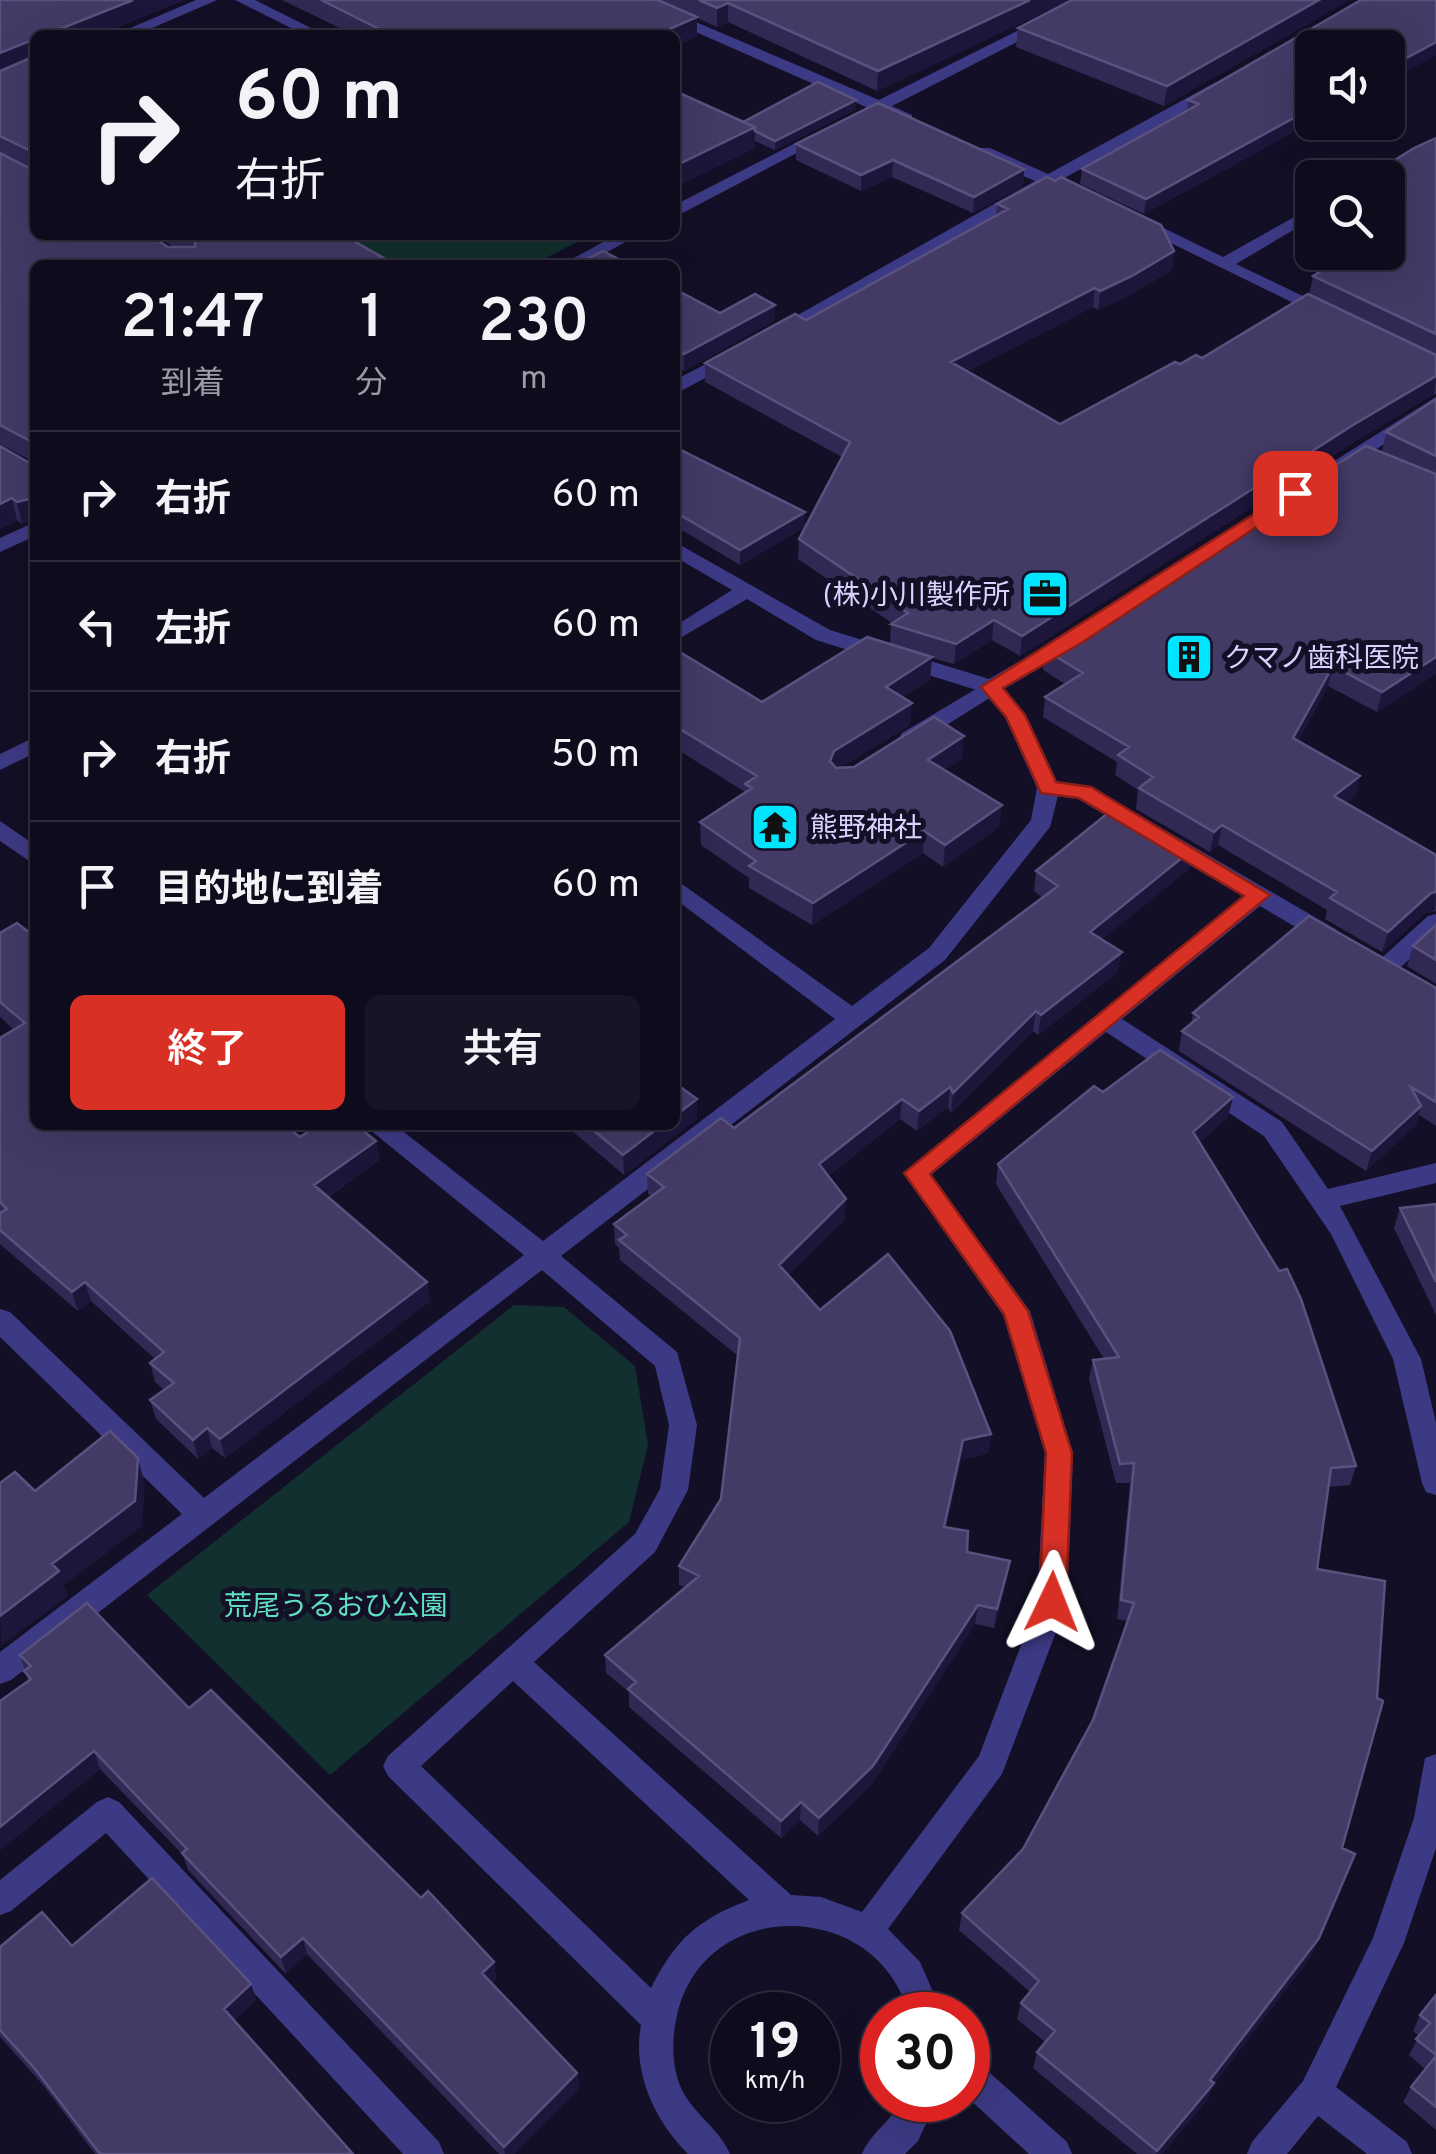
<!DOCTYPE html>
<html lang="ja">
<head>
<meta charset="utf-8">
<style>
	body { margin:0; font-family:Overpass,"Noto Sans JP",sans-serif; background:#171425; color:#f1f3f6; height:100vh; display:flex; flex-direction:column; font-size:38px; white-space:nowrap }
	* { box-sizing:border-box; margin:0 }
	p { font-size:32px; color:#9b9ba3 }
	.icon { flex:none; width:55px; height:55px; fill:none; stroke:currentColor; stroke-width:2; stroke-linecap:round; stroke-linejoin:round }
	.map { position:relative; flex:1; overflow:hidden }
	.sheet { position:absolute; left:30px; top:260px; width:650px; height:870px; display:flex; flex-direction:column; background:#0e0b1c; border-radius:15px; box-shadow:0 10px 40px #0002,0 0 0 2px #2e2b3b }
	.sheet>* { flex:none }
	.banner { position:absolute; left:30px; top:30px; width:650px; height:210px; border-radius:15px; box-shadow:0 10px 40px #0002,0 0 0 2px #2e2b3b; background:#0e0b1c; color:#f1f3f6; overflow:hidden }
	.buttons { position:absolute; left:1295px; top:30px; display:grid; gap:20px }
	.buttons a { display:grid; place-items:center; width:110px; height:110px; border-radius:15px; background:#0e0b1c; box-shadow:0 10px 40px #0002,0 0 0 2px #2e2b3b; font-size:50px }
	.speed { position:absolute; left:710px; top:1992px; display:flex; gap:20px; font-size:50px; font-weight:700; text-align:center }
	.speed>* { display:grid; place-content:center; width:130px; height:130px; border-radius:50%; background:#0e0b1c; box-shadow:0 10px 40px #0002,0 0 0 2px #2e2b3b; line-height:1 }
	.speed small { font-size:25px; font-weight:400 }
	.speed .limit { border:15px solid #d22; background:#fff; color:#111 }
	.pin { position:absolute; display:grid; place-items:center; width:85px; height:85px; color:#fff; margin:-42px; border-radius:20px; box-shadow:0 5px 15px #0006 }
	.me { position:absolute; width:110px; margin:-55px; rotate:2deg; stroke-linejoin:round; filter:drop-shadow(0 0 8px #0008) }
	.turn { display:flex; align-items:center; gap:35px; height:210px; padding:0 40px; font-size:45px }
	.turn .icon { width:130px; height:130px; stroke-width:2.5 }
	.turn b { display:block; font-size:70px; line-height:85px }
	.eta { display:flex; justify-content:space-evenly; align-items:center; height:170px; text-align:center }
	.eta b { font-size:60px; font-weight:600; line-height:70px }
	.primary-button { display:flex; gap:20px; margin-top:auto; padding:20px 40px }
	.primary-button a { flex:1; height:115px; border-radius:15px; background:#d93025; color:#fff; font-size:40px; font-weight:600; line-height:115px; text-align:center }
	.primary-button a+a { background:#171425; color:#f1f3f6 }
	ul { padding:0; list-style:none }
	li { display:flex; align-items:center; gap:30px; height:130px; padding:0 40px; border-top:2px solid #2e2b3b }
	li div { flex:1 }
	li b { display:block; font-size:38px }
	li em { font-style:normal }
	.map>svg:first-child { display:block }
</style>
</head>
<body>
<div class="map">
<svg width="1436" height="2154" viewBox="0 0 1436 2154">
	<rect width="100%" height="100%" fill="#130f26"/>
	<path fill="#12302f" d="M344 235H591L532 265H397Z
		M514 1305 564 1307 635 1366 648 1445 629 1522 330 1775 147 1595Z"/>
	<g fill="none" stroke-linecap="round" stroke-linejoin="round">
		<path fill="#3d3a85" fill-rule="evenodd" d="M991 680 1002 687 999 692 918 743H902L899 738 902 733Z"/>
		<path fill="#3d3a85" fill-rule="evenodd" d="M196 0H217L136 35H114Z
			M235 0H255L325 35H305Z
			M623 0H644L879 100 1079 0H1099L892 106 912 115V121H900L880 113H866V107Z
			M1216 82 1224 87 1222 90 1061 180 1082 189V197H1070L1049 187 781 337 775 338 766 333 1035 181 978 156V148H990L1048 174Z
			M817 132 831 135 675 217V205Z
			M1312 207V219L1236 264 1334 311V319L1328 320 1130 223 1145 219 1223 257Z
			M616 235H638L584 265H561Z
			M731 351 740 357 738 361 675 394V380Z
			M1436 397V411L1348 467H1334L1331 463Z
			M35 522V536L0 552V538Z
			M675 542 830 630 989 679 1066 634H1080L1084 639 1080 644 1004 689 1026 715 1056 782 1091 787 1337 930 1341 936 1337 942H1321L1260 906 1122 1019 1282 1122 1328 1189 1436 1163V1183L1340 1206 1421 1359 1436 1423V1495L1426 1492 1422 1483 1393 1359 1331 1234 1264 1136 1106 1032 931 1175 1030 1311 1073 1453 1067 1603 1002 1774 888 1929 920 1962 943 2015H909C878 1896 699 1895 676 2020 672 2039 672 2061 678 2080 688 2112 718 2125 730 2154H688C655 2121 632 2073 641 2025L388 1776 383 1766 388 1756 635 1534 660 1489 669 1425 655 1366 542 1270 11 1680 0 1684V1652L182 1514 0 1337V1309L10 1312 204 1498 524 1255 364 1125H395L543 1241 835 1019 675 899V879L852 1006 929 948 1031 820 1037 788 1005 717 983 692 816 640 747 599 675 641V626L732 590 675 557ZM1058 796 1078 799 1243 896 903 1173 1003 1315 1045 1453 1037 1603 979 1756 862 1912 821 1897 791 1895 534 1662 655 1552 688 1490 697 1425 677 1352 561 1256 945 960 1050 827ZM513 1681 749 1900C697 1920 676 1939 651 1988L421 1766Z
			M35 737V753L0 770V754Z
			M0 821 35 845V865L0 841Z
			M1436 914V935L1392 975H1376L1372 969 1376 963 1428 916Z
			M1436 1754V1848L1404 1943 1336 2087 1407 2142 1412 2154H1367L1318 2116 1287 2154H1247L1252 2142 1303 2081 1373 1938 1414 1818 1425 1758Z
			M108 1797 119 1802 439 2142 444 2154H403L106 1833 11 1911 0 1915V1880L97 1802Z
			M968 2059 980 2064 1067 2142 1072 2154H1029L968 2098Z
			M902 2100H937L918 2141 905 2154H862C870 2133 892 2121 902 2100Z"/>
	</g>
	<path fill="#312854" d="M0 0H184L98 35H35V235L168 247H174L154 235H343L35 265V520L22 524 17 520 0 529V446L28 462 30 460 0 444Z
		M282 0H1070L877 91 728 22 717 27 697 18V37L675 35H354Z
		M1361 0H1436V55L1388 81V48H1312V122L1144 214 1080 184 1082 169 1187 111 1188 100Z
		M1346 2 1164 106 1016 47 1018 28Z
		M675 91 743 122 856 100V109L775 150 755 141V148L675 187Z
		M1436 138V394H1434L1349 445 1020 656 992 640 954 664 932 658 930 680 902 697 910 725 842 767 962 759 944 770 999 827 943 867 923 853 812 925 749 888V878L701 845 700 822 745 792 675 748V649L762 702 890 644 891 624 892 623 798 559 799 539 842 457 705 382V363L806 320 996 216 997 204 1174 251 1172 270 1130 295 1098 310 1093 307 968 371 1060 424 1180 364 1202 358 1309 295 1313 276 1388 252V178L1390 163Z
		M796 144 1024 169 1023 186 973 213 892 177 861 191 796 160Z
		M675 289 720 313 775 305 774 321 684 371 675 365Z
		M1436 399V674L1377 712 1328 686 1298 741 1360 776 1355 796 1346 803 1436 855V911L1425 913 1382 952 1325 919 1327 910 1218 845 1210 852 1136 809 1138 790 1115 775 1117 762 1043 717 1045 697 1065 684 1043 670 1045 650 1382 452 1386 432Z
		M675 447 805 512V527L740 565 675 526Z
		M1193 849 1189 869 1102 939 1118 972 1038 1035 1033 1031 951 1113 948 1107 917 1131 900 1119 828 1176 845 1219 788 1275 820 1310 991 1434 988 1453 961 1460 946 1527 967 1552 1007 1579 994 1628 975 1624 872 1784 818 1836 800 1820 781 1838 629 1707V1692L606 1673 605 1655 685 1587 679 1585V1566L721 1499 738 1356 620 1260 619 1248 615 1244 614 1224 651 1196 648 1194 647 1174 734 1128 1043 898 1034 891 1036 871Z
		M17 923 35 1125 376 1141 379 1160 328 1197 427 1282 430 1301 225 1458 212 1448 198 1459 156 1419 150 1400 164 1390 155 1382 150 1363 155 1359 91 1301 78 1311 0 1244V1038L14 1030 0 1017V933Z
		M1436 925V984L1407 966 1413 946Z
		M1436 988V1126L1419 1115 1415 1126 1366 1171 1179 1051 1182 1031 1191 1024 1193 1013Z
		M1103 1092 1233 1097 1228 1117 1200 1142 1356 1466 1350 1485 1329 1487 1317 1569 1312 1955 1213 2085 1208 2099 1162 2154H1137L1033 2068 1037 2052 1045 2042 1017 2019 1021 2003 1030 1992 959 1930 962 1913 1023 1849 1093 1720 1128 1621 1117 1619 1130 1483H1116L1089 1379 1093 1360 1104 1359 996 1184 998 1164Z
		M697 1099V1119L624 1175 565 1125H675Z
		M1436 1204V1315L1394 1228 1400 1208Z
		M20 1655 189 1708 421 1898 494 1962 496 1978 491 1983 577 2073 579 2089 514 2154H499L307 1954 286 1974 188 1870 183 1855 100 1769 0 1850V1701L28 1681Z
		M72 1946 251 1984 256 2000 234 2020 353 2154H95L43 2085 0 2037V1947Z
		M1436 1995V2130L1403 2102 1411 2087 1425 2069 1409 2055 1419 2036 1413 2031 1420 2015Z"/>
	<path fill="#1d163a" d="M133 0H184L98 35H45Z
		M1030 0H1070L877 91 878 71Z
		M1319 0H1347L1346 2 1164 106 1167 86Z
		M728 3V22L717 27V8Z
		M697 17V37L675 47V35H656Z
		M35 39V60L0 75V53Z
		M1436 42V55L1388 81V68Z
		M856 100V109L775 150V141Z
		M1312 108V122L1144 214 1146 199Z
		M755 127V148L675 187V166Z
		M893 160 892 177 861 191V175Z
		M1024 169 1023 186 973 213 974 197Z
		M1174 251 1172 270 1130 295 1098 310 1100 291Z
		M1095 288 1093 307 949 381 951 362Z
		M775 305 774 321 684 371V354Z
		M1436 376 1434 394 1349 445 1020 656 1022 636 1353 425Z
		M12 498 17 520 0 529V504Z
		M33 498 35 520 22 524 17 502Z
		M805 512V527L740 565V550Z
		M994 620 992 640 954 664 956 644Z
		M932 657 930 680 884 709 886 687Z
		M1436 657V674L1377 712 1382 692Z
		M1333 666 1328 686 1288 759 1293 738Z
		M912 703 910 725 833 773 830 761 834 751Z
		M964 736 962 759 926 782 928 760Z
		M1360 776 1355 796 1329 817 1334 796Z
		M1002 805 999 827 943 867 945 845Z
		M1222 825 1218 845 1210 852 1214 832Z
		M924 831 923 853 812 925 813 903Z
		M1193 849 1189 869 1087 952 1090 932Z
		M1436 892 1435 910 1425 913 1382 952 1388 932 1431 893Z
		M1122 952 1118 972 1038 1035 1041 1015Z
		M1036 1011 1033 1031 951 1113 953 1093Z
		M950 1087 948 1107 917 1131 919 1111Z
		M1233 1097 1228 1117 1189 1152 1193 1132Z
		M697 1099V1119L624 1175 623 1155 662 1125H675V1116Z
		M902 1099 900 1119 818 1184 819 1164Z
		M1421 1106 1415 1126 1366 1171 1372 1151Z
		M376 1141 379 1160 317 1204 314 1185Z
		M846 1199 845 1219 778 1285 779 1265Z
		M85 1282 91 1301 78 1311 72 1292Z
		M427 1282 430 1301 225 1458 220 1439Z
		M207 1428 212 1448 198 1459 193 1440Z
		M991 1434 988 1453 961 1460 942 1546 944 1527 963 1440Z
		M138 1458 145 1484 142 1526 64 1585 68 1596 1 1646 0 1616 52 1564Z
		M1010 1561 1007 1579 994 1628 997 1609Z
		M978 1605 975 1624 872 1784 818 1836 819 1818Z
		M94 1751 100 1769 0 1850V1827Z
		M801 1802 800 1820 781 1838V1821Z
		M1355 1854 1312 1955 1213 2085 1208 2099 1162 2154H1156L1210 2080Z
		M303 1938 307 1954 286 1974 281 1957Z
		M494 1962 496 1978 484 1989 482 1973Z
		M251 1984 256 2000 229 2024 224 2009Z
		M577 2073 579 2089 514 2154H505L504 2147Z"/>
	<path fill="#433a66" stroke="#5a527e" stroke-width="2.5" d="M0 0H133L45 35H35V39L0 53Z
		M321 0H658L697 17 656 35H391Z
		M699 0H1030L878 71 728 3 717 8Z
		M1072 0H1319L1167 86 1018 28Z
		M1361 0H1436V42L1388 68V48H1312V108L1146 199 1082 169 1199 104 1188 100Z
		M35 56V235H149L168 247H195V241L185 235H343L396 265H35V514L33 498 17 502 12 498 0 504V446L28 462 34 458V443L0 425V153L29 168 35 165V153L0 136V71Z
		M818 82 856 100 775 141 755 131V127L743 122Z
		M675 91 755 127 675 166Z
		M878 103 1024 169 974 197 893 160 861 175 796 144Z
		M1436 138V334L1313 276 1351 252H1388V230L1400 222 1388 216V178H1346L1379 163H1390L1414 148Z
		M1047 177 1055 181 1061 177 1161 225 1174 251 1132 276 1100 291 1095 288 951 362 1060 424 1175 362 1180 364 1196 355 1202 358 1308 294 1436 355V376L1353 425 1022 636 994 620 956 644 891 624 908 613 799 539 850 442 705 363 795 314 806 320 1008 209 997 204Z
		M603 251 630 265H575Z
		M675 289 720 313 755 294 775 305 684 354 675 349Z
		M1436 399V456L1386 432Z
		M1366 446 1436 474V657L1382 692 1333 666 1293 738 1360 776 1334 796 1436 855V892L1431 893 1388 932 1330 898 1337 892 1222 825 1214 832 1139 788 1153 777 1118 755 1129 747 1045 697 1083 673 1045 650Z
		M675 447 805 512 740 550 675 512Z
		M867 637 932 657 886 687 912 703 834 751 830 761 836 768 854 767 934 717 964 736 928 760 1002 805 945 845 924 831 813 903 749 866 756 861 700 822 752 788 745 784 757 776 675 726V649L762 702Z
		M1118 805 1193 849 1090 932 1122 952 1041 1015 1036 1011 953 1093 950 1087 919 1111 902 1099 819 1164 846 1199 779 1265 820 1310 888 1254 950 1331 991 1434 963 1440 944 1527 968 1531 967 1552 1010 1561 997 1609 978 1605 873 1766 819 1818 801 1802 781 1821 628 1689 636 1682 605 1655 699 1576 679 1566 721 1499 740 1338 619 1240 627 1235 614 1224 664 1187 647 1174 721 1118 734 1128 1058 886 1036 871Z
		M1309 916 1436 988V1102L1411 1087 1421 1106 1372 1151 1182 1031 1199 1017 1193 1013Z
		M17 923 35 937V1125H284L300 1137 318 1125H356L376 1141 314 1185 427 1282 220 1439 207 1428 193 1440 150 1400 174 1383 150 1363 164 1352 85 1282 72 1292 0 1230V1213L7 1209 0 1202V1038L25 1023 0 1002V933Z
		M1436 925V960L1413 946Z
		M1160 1050 1233 1097 1193 1132 1279 1271 1287 1269 1301 1299 1356 1466 1331 1468 1317 1569 1385 1581 1377 1698 1383 1701 1342 1848 1355 1854 1319 1938 1210 2080 1214 2083 1157 2151 1037 2052 1055 2031 1021 2003 1039 1981 962 1913 1023 1849 1093 1720 1134 1603 1121 1600 1134 1463 1120 1464 1093 1360 1119 1357 998 1164 1094 1086 1103 1092Z
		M675 1083 697 1099 675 1116Z
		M587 1125H662L623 1155Z
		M1436 1204V1282L1400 1208Z
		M110 1431 138 1458 135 1501 52 1564 59 1571 0 1616V1483L15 1472 35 1491Z
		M87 1603 189 1708 211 1690 421 1898 428 1891 494 1962 482 1973 577 2073 504 2147 303 1938 281 1957 182 1853 187 1849 94 1751 0 1827V1701L31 1679 24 1671 31 1666 20 1655Z
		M152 1878 251 1984 224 2009 353 2154H100L35 2069 0 2030V1947L42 1912 72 1946Z
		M1436 1995V2055L1416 2039 1430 2023 1420 2015Z
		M1436 2056V2107L1411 2087Z"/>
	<path fill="#d93025" stroke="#8d1f18" stroke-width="2.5" d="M1295 488 1302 489V497L1083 642 1003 688 1025 715 1056 782 1091 787 1270 895 930 1174 1028 1311 1072 1453 1066 1602 1062 1611 1052 1614 1043 1611 1039 1602 1046 1453 1004 1314 904 1173 1244 896 1079 798 1041 793 1006 717 981 687Z"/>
	<defs>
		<g id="office-square" transform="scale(2.5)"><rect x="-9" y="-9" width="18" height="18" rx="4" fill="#00e5ff" stroke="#130f26"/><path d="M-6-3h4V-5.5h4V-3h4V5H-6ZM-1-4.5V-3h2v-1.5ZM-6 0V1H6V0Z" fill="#111"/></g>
		<g id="building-square" transform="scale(2.5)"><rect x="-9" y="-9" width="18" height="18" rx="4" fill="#00e5ff" stroke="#130f26"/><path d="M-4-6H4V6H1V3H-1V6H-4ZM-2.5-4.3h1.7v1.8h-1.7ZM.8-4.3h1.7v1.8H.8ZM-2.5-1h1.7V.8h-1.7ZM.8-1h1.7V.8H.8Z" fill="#111"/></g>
		<g id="temple-square" transform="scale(2.5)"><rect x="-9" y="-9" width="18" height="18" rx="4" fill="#00e5ff" stroke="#130f26"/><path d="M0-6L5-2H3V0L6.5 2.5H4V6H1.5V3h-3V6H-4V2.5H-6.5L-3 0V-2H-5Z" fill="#111"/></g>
	</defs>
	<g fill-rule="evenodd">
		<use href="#office-square" x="1045" y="594"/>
		<use href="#building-square" x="1189" y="657"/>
		<use href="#temple-square" x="775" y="827"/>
	</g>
	<g text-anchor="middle" stroke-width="10" stroke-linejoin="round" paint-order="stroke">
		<g font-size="28" fill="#d9d4ff" stroke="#130f26" text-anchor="start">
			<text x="1010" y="604" text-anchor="end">(株)小川製作所</text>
			<text x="1224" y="667">クマノ歯科医院</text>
			<text x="810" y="837">熊野神社</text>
		</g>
		<g font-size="28" fill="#5fe0c0" stroke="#130f26">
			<text x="336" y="1615">荒尾うるおひ公園</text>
		</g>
	</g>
</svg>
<div class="buttons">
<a><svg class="icon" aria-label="sound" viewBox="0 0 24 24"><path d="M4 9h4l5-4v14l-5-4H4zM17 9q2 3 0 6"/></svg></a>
<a><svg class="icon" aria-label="search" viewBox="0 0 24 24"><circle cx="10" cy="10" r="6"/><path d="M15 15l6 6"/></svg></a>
</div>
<div class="speed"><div>19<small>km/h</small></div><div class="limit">30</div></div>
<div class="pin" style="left:1295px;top:493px;background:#d93025"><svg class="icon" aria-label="arrive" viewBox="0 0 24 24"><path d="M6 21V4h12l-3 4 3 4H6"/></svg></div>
<svg class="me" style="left:1052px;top:1602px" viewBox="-20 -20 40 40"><path d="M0-17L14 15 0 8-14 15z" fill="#d93025" stroke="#fff" stroke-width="4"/></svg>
<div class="banner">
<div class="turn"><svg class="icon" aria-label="right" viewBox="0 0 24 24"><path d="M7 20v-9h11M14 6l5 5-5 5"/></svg><div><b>60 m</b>右折</div></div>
</div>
<section class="sheet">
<div class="eta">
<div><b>21:47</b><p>到着</p></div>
<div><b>1</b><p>分</p></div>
<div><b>230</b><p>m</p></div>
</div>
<ul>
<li><svg class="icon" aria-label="right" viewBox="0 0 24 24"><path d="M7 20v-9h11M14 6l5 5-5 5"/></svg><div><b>右折</b></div><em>60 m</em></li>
<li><svg class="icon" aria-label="left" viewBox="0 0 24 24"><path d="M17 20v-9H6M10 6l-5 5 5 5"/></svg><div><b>左折</b></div><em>60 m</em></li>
<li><svg class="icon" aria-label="right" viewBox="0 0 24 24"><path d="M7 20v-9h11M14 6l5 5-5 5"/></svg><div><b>右折</b></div><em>50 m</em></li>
<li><svg class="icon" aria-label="arrive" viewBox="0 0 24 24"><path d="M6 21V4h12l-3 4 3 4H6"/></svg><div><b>目的地に到着</b></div><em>60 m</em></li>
</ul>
<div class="primary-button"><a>終了</a><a>共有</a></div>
</section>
</div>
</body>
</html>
